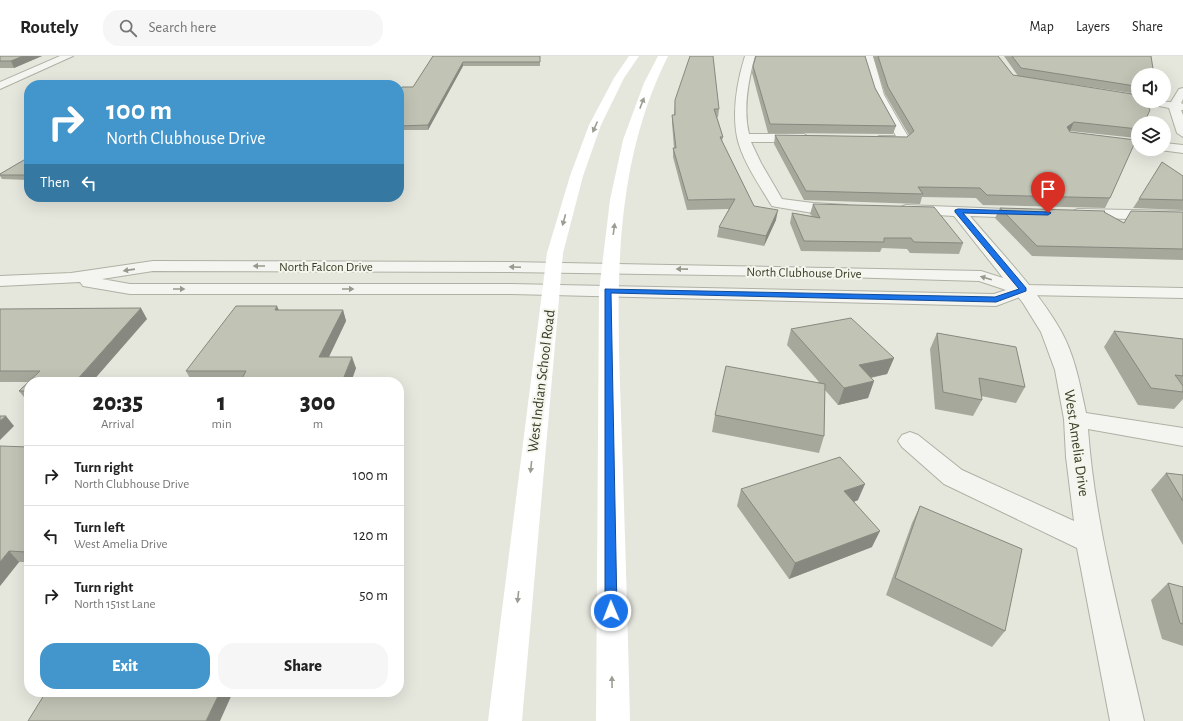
<!DOCTYPE html>
<html lang="en">
<head>
<meta charset="utf-8">
<style>
	body { margin:0; font-family:"Alegreya Sans",sans-serif; background:#f6f6f6; color:#222; height:100vh; display:flex; flex-direction:column; font-size:15px; white-space:nowrap }
	* { box-sizing:border-box; margin:0 }
	p { font-size:13px; color:#767676 }
	.icon { flex:none; width:22px; height:22px; fill:none; stroke:currentColor; stroke-width:2; stroke-linecap:round; stroke-linejoin:round }
	.map { position:relative; flex:1; overflow:hidden }
	.drawer { position:absolute; left:24px; top:321px; width:380px; height:320px; display:flex; flex-direction:column; background:#fff; border-radius:16px; box-shadow:0 4px 16px #0002 }
	.drawer>* { flex:none }
	.guide { position:absolute; left:24px; top:24px; width:380px; height:122px; border-radius:16px; box-shadow:0 4px 16px #0002; background:#4396cb; color:#fff; overflow:hidden }
	.buttons { position:absolute; left:1131px; top:12px; display:grid; gap:8px }
	.buttons a { display:grid; place-items:center; width:40px; height:40px; border-radius:50%; background:#fff; box-shadow:0 4px 16px #0002; font-size:20px }
	.pin { position:absolute; display:grid; place-items:center; width:34px; height:34px; color:#fff; margin:-41px -17px; border-radius:50% 50% 50% 0; rotate:-45deg; box-shadow:0 0 4px #0007 }
	.pin .icon { rotate:45deg }
	.me { position:absolute; width:44px; margin:-22px; rotate:359deg; stroke-linejoin:round; filter:drop-shadow(0 0 3px #0008) }
	.turn { display:flex; align-items:center; gap:14px; height:84px; padding:0 16px; font-size:18px }
	.turn .icon { width:52px; height:52px; stroke-width:2.5 }
	.turn b { display:block; font-size:28px; line-height:34px }
	.then { display:flex; align-items:center; height:38px; padding:0 16px; background:#0003; gap:8px; font-size:15px }
	.eta { display:flex; justify-content:space-evenly; align-items:center; height:68px; text-align:center }
	.eta b { font-size:24px; font-weight:800; line-height:28px }
	.action { display:flex; gap:8px; margin-top:auto; padding:8px 16px }
	.action a { flex:1; height:46px; border-radius:16px; background:#4396cb; color:#fff; font-size:16px; font-weight:800; line-height:46px; text-align:center }
	.action a+a { background:#f6f6f6; color:#222 }
	ul { padding:0; list-style:none }
	li { display:flex; align-items:center; gap:12px; height:60px; padding:0 16px; border-top:1px solid #e0e0e0 }
	li div { flex:1 }
	li b { display:block; font-size:15px }
	li em { font-style:normal }
	header { display:flex; align-items:center; gap:24px; box-sizing:border-box; height:56px; padding:0 20px; background:#fff; border-bottom:1px solid #e0e0e0 }
	header strong { font-size:19px }
	nav { display:flex; gap:22px; margin-inline-start:auto; font-size:14px }
	.search { width:280px; height:36px; background:#f6f6f6; display:flex; align-items:center; gap:10px; box-sizing:border-box; padding:0 14px; border-radius:16px; color:#767676; font-size:15px }
	.map>svg:first-child { display:block }
</style>
</head>
<body>
<header>
<strong>Routely</strong>
<div class="search"><svg class="icon" aria-label="search" viewBox="0 0 24 24"><circle cx="10" cy="10" r="6"/><path d="M15 15l6 6"/></svg>Search here</div>
<nav><a>Map</a><a>Layers</a><a>Share</a></nav>
</header>
<div class="map">
<svg width="1183" height="665" viewBox="0 0 1183 665">
	<rect width="100%" height="100%" fill="#e5e7dd"/>
	<g fill="none" stroke-linecap="round" stroke-linejoin="round">
		<g stroke="#aeb1a3" stroke-width="2">
			<path id="minor" d="M60 0H73L0 33V26Z
				M745 0H755C748 25 743 53 749 78H804L810 82 804 86H751L761 107 782 143 813 147 847 149 850 152 847 155 813 157 777 151 772 150 770 147C758 127 742 104 737 81 732 55 737 26 745 0Z
				M863 0H873L884 39 910 84 908 87 879 88 873 84 879 80H896L874 39Z
				M1183 32V43L1181 47 1183 48V54H1181L1183 59V81L1177 77 1169 52 1144 47 1143 45 1171 46 1179 33Z
				M1164 87 1183 89V97L1160 94 1164 93Z
				M906 149 1033 154 1036 157 1033 160 1028 162 970 160C1001 197 1037 233 1061 275 1075 300 1080 329 1086 357L1183 372V390L1088 373C1095 472 1123 569 1144 665H1110L1077 492 944 428 902 391 898 385 902 379 910 376 918 379 962 414 1074 465 1066 401 1064 363 1055 314 1041 276 1023 247 954 160 901 157 898 154 901 151Z
				M1078 153 1183 155V165L1073 161 1070 158 1073 155Z"/>
		</g>
		<g stroke="#aeb1a3" stroke-width="2">
			<path id="tertiary" d="M153 205 509 206 981 215 1025 229 1183 232V242L1025 239 996 250 511 238H130L83 230 80 226 0 230V220L71 217ZM153 215 509 216 843 221 979 225 1006 234 994 238 511 228H130L102 223Z"/>
		</g>
		<use href="#minor" fill="#f4f5f0" fill-rule="evenodd"/>
		<use href="#tertiary" fill="#f4f5f0" fill-rule="evenodd"/>
		<path fill="#fff" fill-rule="evenodd" d="M629 0H639L624 22 601 69 583 120 563 197 522 665H488L547 197 570 120 589 69 614 22Z
			M658 0H668C607 122 618 256 622 388 625 480 628 573 630 665H596L599 235 610 144 623 84 644 27Z"/>
	</g>
	<path fill="#a6a89c" d="M0 0H42L14 12H0Z
		M433 0H540V10H463L428 74H399V36L413 31Z
		M873 0H998L1013 19 1138 67V79L1136 82 1070 75H1069L1110 142 1105 152 983 149 976 142 922 141 920 148 804 144 774 88 775 79 907 81 909 79 885 38Z
		M1004 0H1151L1138 19V37L1131 36V37L1018 20Z
		M753 10 875 32 896 70 893 78 768 77 752 17Z
		M675 44 719 53 718 61H717L723 81 722 85 754 150 776 164 764 190 717 181 719 171 729 153 687 154 673 101V92H674L672 67V59H674Z
		M29 101V124L2 123 0 120V118Z
		M1183 120V154L1133 152 1139 143Z
		M813 148 963 187 959 198 910 197 907 193 882 192 880 196 801 195 790 167 792 157 812 160 810 158Z
		M1000 152 1104 156 1124 167 1183 156V204L1032 200 995 162Z
		M0 253 147 263 29 326V346H28L19 335 29 326H0Z
		M279 254H343L346 265 329 301 356 312 351 326H192L186 315Z
		M791 273 894 302 887 318 871 322 874 325 868 342 838 349 825 334 824 380 819 397 712 376 715 359 819 326 787 289Z
		M1114 275 1183 283V343L1174 353 1138 349 1104 291Z
		M937 277 1025 331 1016 347 981 340 982 344 973 360 935 353 930 293Z
		M29 391V506H19L0 530Z
		M1166 417 1183 419V489L1151 434Z
		M741 433 858 444 854 446 872 491 789 523 737 450Z
		M920 450 1005 575 992 591 886 539 912 467Z
		M1168 527 1183 531V590L1162 583 1151 544Z"/>
	<path fill="#87887f" d="M23 0H42L14 12 11 5Z
		M463 6V10L428 74V69Z
		M1074 66 1070 75 1063 80 1067 71Z
		M778 154 776 164 764 190 766 180Z
		M277 250 282 261 275 254Z
		M141 252 147 263 92 326H75Z
		M343 254 346 265 323 313 319 301Z
		M352 301 356 312 351 326H342Z
		M894 302 887 318 853 325 859 309Z
		M874 325 868 342 838 349 844 332Z
		M6 360 14 370 0 384V365Z
		M865 428 858 444 838 452 844 435Z
		M880 475 872 491 789 523 795 507Z
		M29 492V499L26 496Z
		M9 495 19 506 0 530V506Z
		M220 636H233L220 665H206Z"/>
	<path fill="#c1c3b5" stroke="#87887f" d="M0 0H23L11 5H0Z
		M433 0H540V6H463L428 69 399 70V36L402 31H413Z
		M690 0H713L719 53H714L723 81H720L754 150 778 154 766 180 719 171 735 143 688 144 673 92H676L672 59H675V44Z
		M756 0H865L875 32 896 70 770 68 753 10Z
		M878 0H998L1013 19 1138 39V45H1145L1150 54 1144 67H1138V73L1074 66 1067 71 1070 76 1136 84 1110 142 987 139 980 132 918 131 923 138 806 135 775 79 907 81 914 75 888 31Z
		M1012 0H1151L1154 19H1138V29L1134 28 1135 30 1021 12Z
		M29 101V119H0V118Z
		M1162 106 1183 120V144L1139 143Z
		M813 148 934 151 963 187 914 186 911 182H884V186L804 185 792 157 820 162Z
		M1000 152 1105 155 1104 156 1124 167 1131 155 1183 156V193L1037 190Z
		M236 250H277L275 254H343L319 301H352L342 326H240L246 315H186Z
		M141 252 75 326H29V335H19L40 315H0V253Z
		M851 262 894 302 859 309 874 325 844 332 791 273Z
		M1114 275 1183 283V320L1175 319 1183 330V336L1151 332Z
		M937 277 1016 291 1025 331 979 322 982 344 943 336Z
		M726 310 825 328 824 380 715 359Z
		M0 360H6L0 365Z
		M0 390 29 391V492L26 496 9 495 0 506Z
		M840 401 865 428 844 435 880 475 795 507 741 433Z
		M1166 417 1183 419V445Z
		M920 450 1022 493 1005 575 895 522Z
		M1168 527 1183 531V568L1180 567Z
		M46 636H220L206 665H28Z"/>
	<defs><path id="oneway-solid" d="M-6-.8H1V-3.2L6.5 0L1 3.2V.8H-6Z"/></defs>
	<g fill="#9c9e93">
		<use href="#oneway-solid" transform="translate(642 47) rotate(-69)"/>
		<use href="#oneway-solid" transform="translate(595 71) rotate(114)"/>
		<use href="#oneway-solid" transform="translate(564 164) rotate(105)"/>
		<use href="#oneway-solid" transform="translate(614 173) rotate(-82)"/>
		<use href="#oneway-solid" transform="translate(531 411) rotate(96)"/>
		<use href="#oneway-solid" transform="translate(518 541) rotate(96)"/>
		<use href="#oneway-solid" transform="translate(612 626) rotate(-91)"/>
	</g>
	<g fill="#96998c">
		<use href="#oneway-solid" transform="translate(259 210) rotate(180)"/>
		<use href="#oneway-solid" transform="translate(515 211) rotate(-178)"/>
		<use href="#oneway-solid" transform="translate(682 213) rotate(-179)"/>
		<use href="#oneway-solid" transform="translate(129 214) rotate(172)"/>
		<use href="#oneway-solid" transform="translate(986 222) rotate(-164)"/>
		<use href="#oneway-solid" transform="translate(179 233)"/>
		<use href="#oneway-solid" transform="translate(348 233)"/>
	</g>
	<path fill="#1a73e8" stroke="#114b97" d="M958 153 1050 156 1051 157 1048 159 963 157 1026 232V235L996 246 611 237 617 555 616 559 611 561 607 559 605 555V233L995 241 1019 233 955 156V154Z"/>
	<g text-anchor="middle" stroke-width="4" stroke-linejoin="round" paint-order="stroke">
		<g font-size="13" fill="#393d27" stroke="#f4f5ec">
			<text x="326" y="215">North Falcon Drive</text>
			<text transform="translate(804 216) rotate(1)" y="5">North Clubhouse Drive</text>
		</g>
		<g font-size="15" fill="#393d27" stroke="#f4f5ec">
			<text transform="translate(541 325) rotate(-83)" y="5">West Indian School Road</text>
			<text transform="translate(1077 387) rotate(82)" y="5">West Amelia Drive</text>
		</g>
	</g>
</svg>
<div class="buttons">
<a><svg class="icon" aria-label="sound" viewBox="0 0 24 24"><path d="M4 9h4l5-4v14l-5-4H4zM17 9q2 3 0 6"/></svg></a>
<a><svg class="icon" aria-label="layers" viewBox="0 0 24 24"><path d="M12 4l9 5-9 5-9-5zM3 14l9 5 9-5"/></svg></a>
</div>
<div class="pin" style="left:1048px;top:157px;background:#d93025"><svg class="icon" aria-label="arrive" viewBox="0 0 24 24"><path d="M6 21V4h12l-3 4 3 4H6"/></svg></div>
<svg class="me" style="left:611px;top:555px" viewBox="-20 -20 40 40"><circle r="17" fill="#1a73e8" stroke="#fff" stroke-width="3"/><path d="M0-11L8 9 0 5-8 9z" fill="#fff"/></svg>
<div class="guide">
<div class="turn"><svg class="icon" aria-label="right" viewBox="0 0 24 24"><path d="M7 20v-9h11M14 6l5 5-5 5"/></svg><div><b>100 m</b>North Clubhouse Drive</div></div>
<div class="then">Then<svg class="icon" aria-label="left" viewBox="0 0 24 24"><path d="M17 20v-9H6M10 6l-5 5 5 5"/></svg></div>
</div>
<section class="drawer">
<div class="eta">
<div><b>20:35</b><p>Arrival</p></div>
<div><b>1</b><p>min</p></div>
<div><b>300</b><p>m</p></div>
</div>
<ul>
<li><svg class="icon" aria-label="right" viewBox="0 0 24 24"><path d="M7 20v-9h11M14 6l5 5-5 5"/></svg><div><b>Turn right</b><p>North Clubhouse Drive</p></div><em>100 m</em></li>
<li><svg class="icon" aria-label="left" viewBox="0 0 24 24"><path d="M17 20v-9H6M10 6l-5 5 5 5"/></svg><div><b>Turn left</b><p>West Amelia Drive</p></div><em>120 m</em></li>
<li><svg class="icon" aria-label="right" viewBox="0 0 24 24"><path d="M7 20v-9h11M14 6l5 5-5 5"/></svg><div><b>Turn right</b><p>North 151st Lane</p></div><em>50 m</em></li>
</ul>
<div class="action"><a>Exit</a><a>Share</a></div>
</section>
</div>
</body>
</html>
